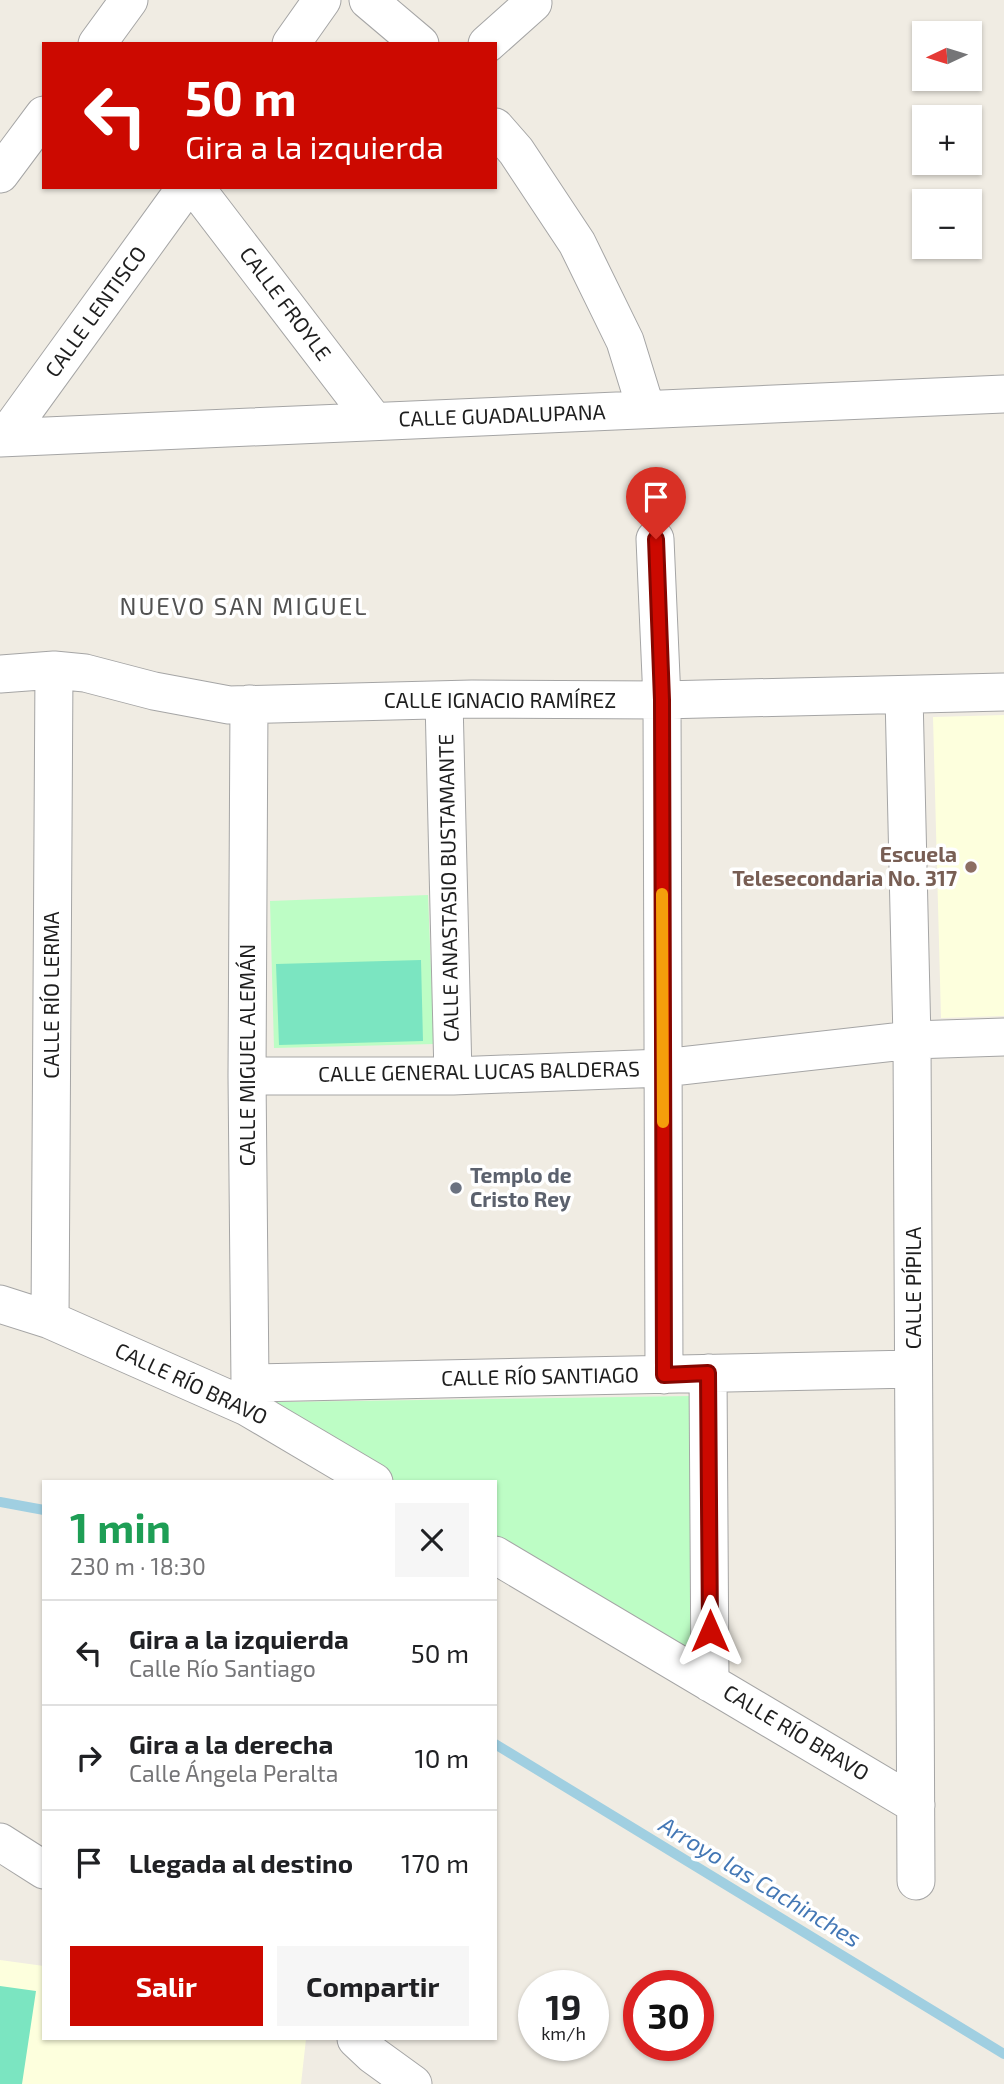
<!DOCTYPE html>
<html lang="es">
<head>
<meta charset="utf-8">
<style>
	body { margin:0; font-family:"Exo 2",sans-serif; background:#f6f6f6; color:#202124; height:100vh; display:flex; flex-direction:column; font-size:26px; white-space:nowrap }
	* { box-sizing:border-box; margin:0 }
	p { font-size:23px; color:#757577 }
	.icon { flex:none; width:38px; height:38px; fill:none; stroke:currentColor; stroke-width:2; stroke-linecap:round; stroke-linejoin:round }
	.map { position:relative; flex:1; overflow:hidden }
	.panel { position:absolute; left:42px; top:1480px; width:455px; height:560px; display:flex; flex-direction:column; background:#fff; border-radius:0px; box-shadow:0 2px 5px #0004 }
	.panel>* { flex:none }
	.top-card { position:absolute; left:42px; top:42px; width:455px; height:147px; border-radius:0px; box-shadow:0 2px 5px #0004; background:#cc0900; color:#fff; overflow:hidden }
	.needle { width:46px; rotate:266deg }
	.tools { position:absolute; left:912px; top:21px; display:grid; gap:14px }
	.tools a { display:grid; place-items:center; width:70px; height:70px; border-radius:0px; background:#fff; box-shadow:0 2px 5px #0004; font-size:35px }
	.speed { position:absolute; left:518px; top:1970px; display:flex; gap:14px; font-size:35px; font-weight:700; text-align:center }
	.speed>* { display:grid; place-content:center; width:91px; height:91px; border-radius:50%; background:#fff; box-shadow:0 2px 5px #0004; line-height:1 }
	.speed small { font-size:18px; font-weight:400 }
	.speed .limit { border:10px solid #d22; background:#fff; color:#111 }
	.pin { position:absolute; display:grid; place-items:center; width:60px; height:60px; color:#fff; margin:-72px -30px; border-radius:50% 50% 50% 0; rotate:-45deg; box-shadow:0 0 7px #0007 }
	.pin .icon { rotate:45deg }
	.me { position:absolute; width:77px; margin:-38px; rotate:0deg; stroke-linejoin:round; filter:drop-shadow(0 0 5px #0008) }
	.turn { display:flex; align-items:center; gap:24px; height:147px; padding:0 28px; font-size:32px }
	.turn .icon { width:91px; height:91px; stroke-width:2.5 }
	.turn b { display:block; font-size:49px; line-height:60px }
	.round { display:grid; place-items:center; flex:none; width:74px; height:74px; border-radius:0px; background:#f6f6f6 }
	.overview { display:flex; align-items:center; justify-content:space-between; height:119px; padding:0 28px }
	h1 { font-size:42px; font-weight:700; line-height:52px; color:#1e9e55 }
	.cta { display:flex; gap:14px; margin-top:auto; padding:14px 28px }
	.cta a { flex:1; height:80px; border-radius:0px; background:#cc0900; color:#fff; font-size:28px; font-weight:700; line-height:80px; text-align:center }
	.cta a+a { background:#f6f6f6; color:#202124 }
	ul { padding:0; list-style:none }
	li { display:flex; align-items:center; gap:21px; height:105px; padding:0 28px; border-top:2px solid #e0e0e0 }
	li div { flex:1 }
	li b { display:block; font-size:26px }
	li em { font-style:normal }
	.map>svg:first-child { display:block }
</style>
</head>
<body>
<div class="map">
<svg width="1004" height="2084" viewBox="0 0 1004 2084">
	<rect width="100%" height="100%" fill="#f0ece3"/>
	<path fill="#fdffdd" d="M1004 715V1016L941 1018 933 717Z
		M0 1960 44 1966V2039H306L301 2084H0Z"/>
	<path fill="#bdfdc5" d="M428 895 434 1044 274 1048 270 901Z
		M692 1396 697 1661 495 1541V1482H397L276 1410 277 1402Z"/>
	<path fill="#7be5c1" d="M421 960 423 1041 279 1045 276 964Z
		M0 1986 36 1991 22 2084H0Z"/>
	<g fill="none" stroke-linecap="round" stroke-linejoin="round">
		<path stroke="#a0cfe1" stroke-width="10" d="M0 1502 44 1510
			M495 1744 1004 2054"/>
		<g stroke="#a5a5a5" stroke-width="39">
			<path id="minor" d="M368 0 420 44
				M97 44 129 0
				M291 44 322 0
				M487 44 533 3
				M495 127 516 151 577 243 625 341 646 409
				M0 174 44 115
				M195 187 374 421
				M5 437 186 187
				M0 438 1004 394
				M655 539 662 700 664 1375
				M0 674 54 670 85 673 154 691 229 705 472 699 662 700 1004 692
				M904 695 912 1040 916 1881
				M444 700 453 1076
				M247 1076H453L663 1068 912 1040 1004 1037
				M0 1304 50 1320 247 1407 374 1482
				M50 1320 54 670
				M708 1373 710 1683
				M250 1383 913 1369
				M247 1407 250 1383 247 1076 249 704
				M495 1555 916 1805
				M0 1842 44 1870
				M356 2039 373 2055 413 2084"/>
		</g>
		<use href="#minor" stroke="#fff" stroke-width="37"/>
	</g>
	<g fill="none" stroke-linecap="round" stroke-linejoin="round">
		<g stroke="#850600" stroke-width="18">
			<path id="route" d="M656 539 662 700 664 1375 708 1373 710 1631"/>
		</g>
		<use href="#route" stroke="#cc0900" stroke-width="12"/>
		<path stroke="#f59e0b" stroke-width="12" d="M662 894 663 1122"/>
	</g>
	<circle fill="#8d6e63" stroke="#fff" stroke-width="2.5" cx="971" cy="867" r="7"/>
	<circle fill="#6b7280" stroke="#fff" stroke-width="2.5" cx="456" cy="1188" r="7"/>
	<g text-anchor="middle" stroke-width="7" stroke-linejoin="round" paint-order="stroke">
		<g font-size="21" fill="#1e1e1e" stroke="#fff">
			<text transform="translate(285 304) rotate(53)" y="7">CALLE FROYLE</text>
			<text transform="translate(96 312) rotate(-54)" y="7">CALLE LENTISCO</text>
			<text transform="translate(502 416) rotate(-2)" y="7">CALLE GUADALUPANA</text>
			<text x="500" y="708">CALLE IGNACIO RAMÍREZ</text>
			<text transform="translate(449 888) rotate(-91)" y="7">CALLE ANASTASIO BUSTAMANTE</text>
			<text transform="translate(52 995) rotate(-90)" y="7">CALLE RÍO LERMA</text>
			<text transform="translate(248 1055) rotate(-90)" y="7">CALLE MIGUEL ALEMÁN</text>
			<text transform="translate(479 1072) rotate(-1)" y="7">CALLE GENERAL LUCAS BALDERAS</text>
			<text transform="translate(914 1288) rotate(-90)" y="7">CALLE PÍPILA</text>
			<text transform="translate(540 1377) rotate(-1)" y="7">CALLE RÍO SANTIAGO</text>
			<text transform="translate(191 1384) rotate(25)" y="7">CALLE RÍO BRAVO</text>
			<text transform="translate(796 1733) rotate(31)" y="7">CALLE RÍO BRAVO</text>
		</g>
		<g font-size="21" font-weight="bold" fill="#785e54" stroke="#fff" text-anchor="end">
			<text x="957" y="862">Escuela<tspan x="957" dy="24">Telesecondaria No. 317</tspan></text>
		</g>
		<g font-size="21" font-weight="bold" fill="#5b616d" stroke="#fff" text-anchor="start">
			<text x="470" y="1183">Templo de<tspan x="470" dy="24">Cristo Rey</tspan></text>
		</g>
		<g font-size="23" font-style="italic" fill="#4377b5" stroke="#fff">
			<text transform="translate(760 1882) rotate(31)" y="8">Arroyo las Cachinches</text>
		</g>
		<g font-size="24" letter-spacing="2" fill="#515151" stroke="#fff">
			<text x="244" y="615">NUEVO SAN MIGUEL</text>
		</g>
	</g>
</svg>
<div class="tools">
<a><svg class="needle" viewBox="-14 -14 28 28"><path d="M0-13l5 13h-10z" fill="#e53935"/><path d="M0 13l5-13h-10z" fill="#757577"/></svg></a>
<a>+</a>
<a>−</a>
</div>
<div class="speed"><div>19<small>km/h</small></div><div class="limit">30</div></div>
<div class="pin" style="left:656px;top:539px;background:#d93025"><svg class="icon" aria-label="arrive" viewBox="0 0 24 24"><path d="M6 21V4h12l-3 4 3 4H6"/></svg></div>
<svg class="me" style="left:710px;top:1631px" viewBox="-20 -20 40 40"><path d="M0-17L14 15 0 8-14 15z" fill="#cc0900" stroke="#fff" stroke-width="4"/></svg>
<div class="top-card">
<div class="turn"><svg class="icon" aria-label="left" viewBox="0 0 24 24"><path d="M17 20v-9H6M10 6l-5 5 5 5"/></svg><div><b>50 m</b>Gira a la izquierda</div></div>
</div>
<section class="panel">
<div class="overview"><div><h1>1 min</h1><p>230 m · 18:30</p></div><a class="round"><svg class="icon" aria-label="close" viewBox="0 0 24 24"><path d="M6 6l12 12M18 6L6 18"/></svg></a></div>
<ul>
<li><svg class="icon" aria-label="left" viewBox="0 0 24 24"><path d="M17 20v-9H6M10 6l-5 5 5 5"/></svg><div><b>Gira a la izquierda</b><p>Calle Río Santiago</p></div><em>50 m</em></li>
<li><svg class="icon" aria-label="right" viewBox="0 0 24 24"><path d="M7 20v-9h11M14 6l5 5-5 5"/></svg><div><b>Gira a la derecha</b><p>Calle Ángela Peralta</p></div><em>10 m</em></li>
<li><svg class="icon" aria-label="arrive" viewBox="0 0 24 24"><path d="M6 21V4h12l-3 4 3 4H6"/></svg><div><b>Llegada al destino</b></div><em>170 m</em></li>
</ul>
<div class="cta"><a>Salir</a><a>Compartir</a></div>
</section>
</div>
</body>
</html>
